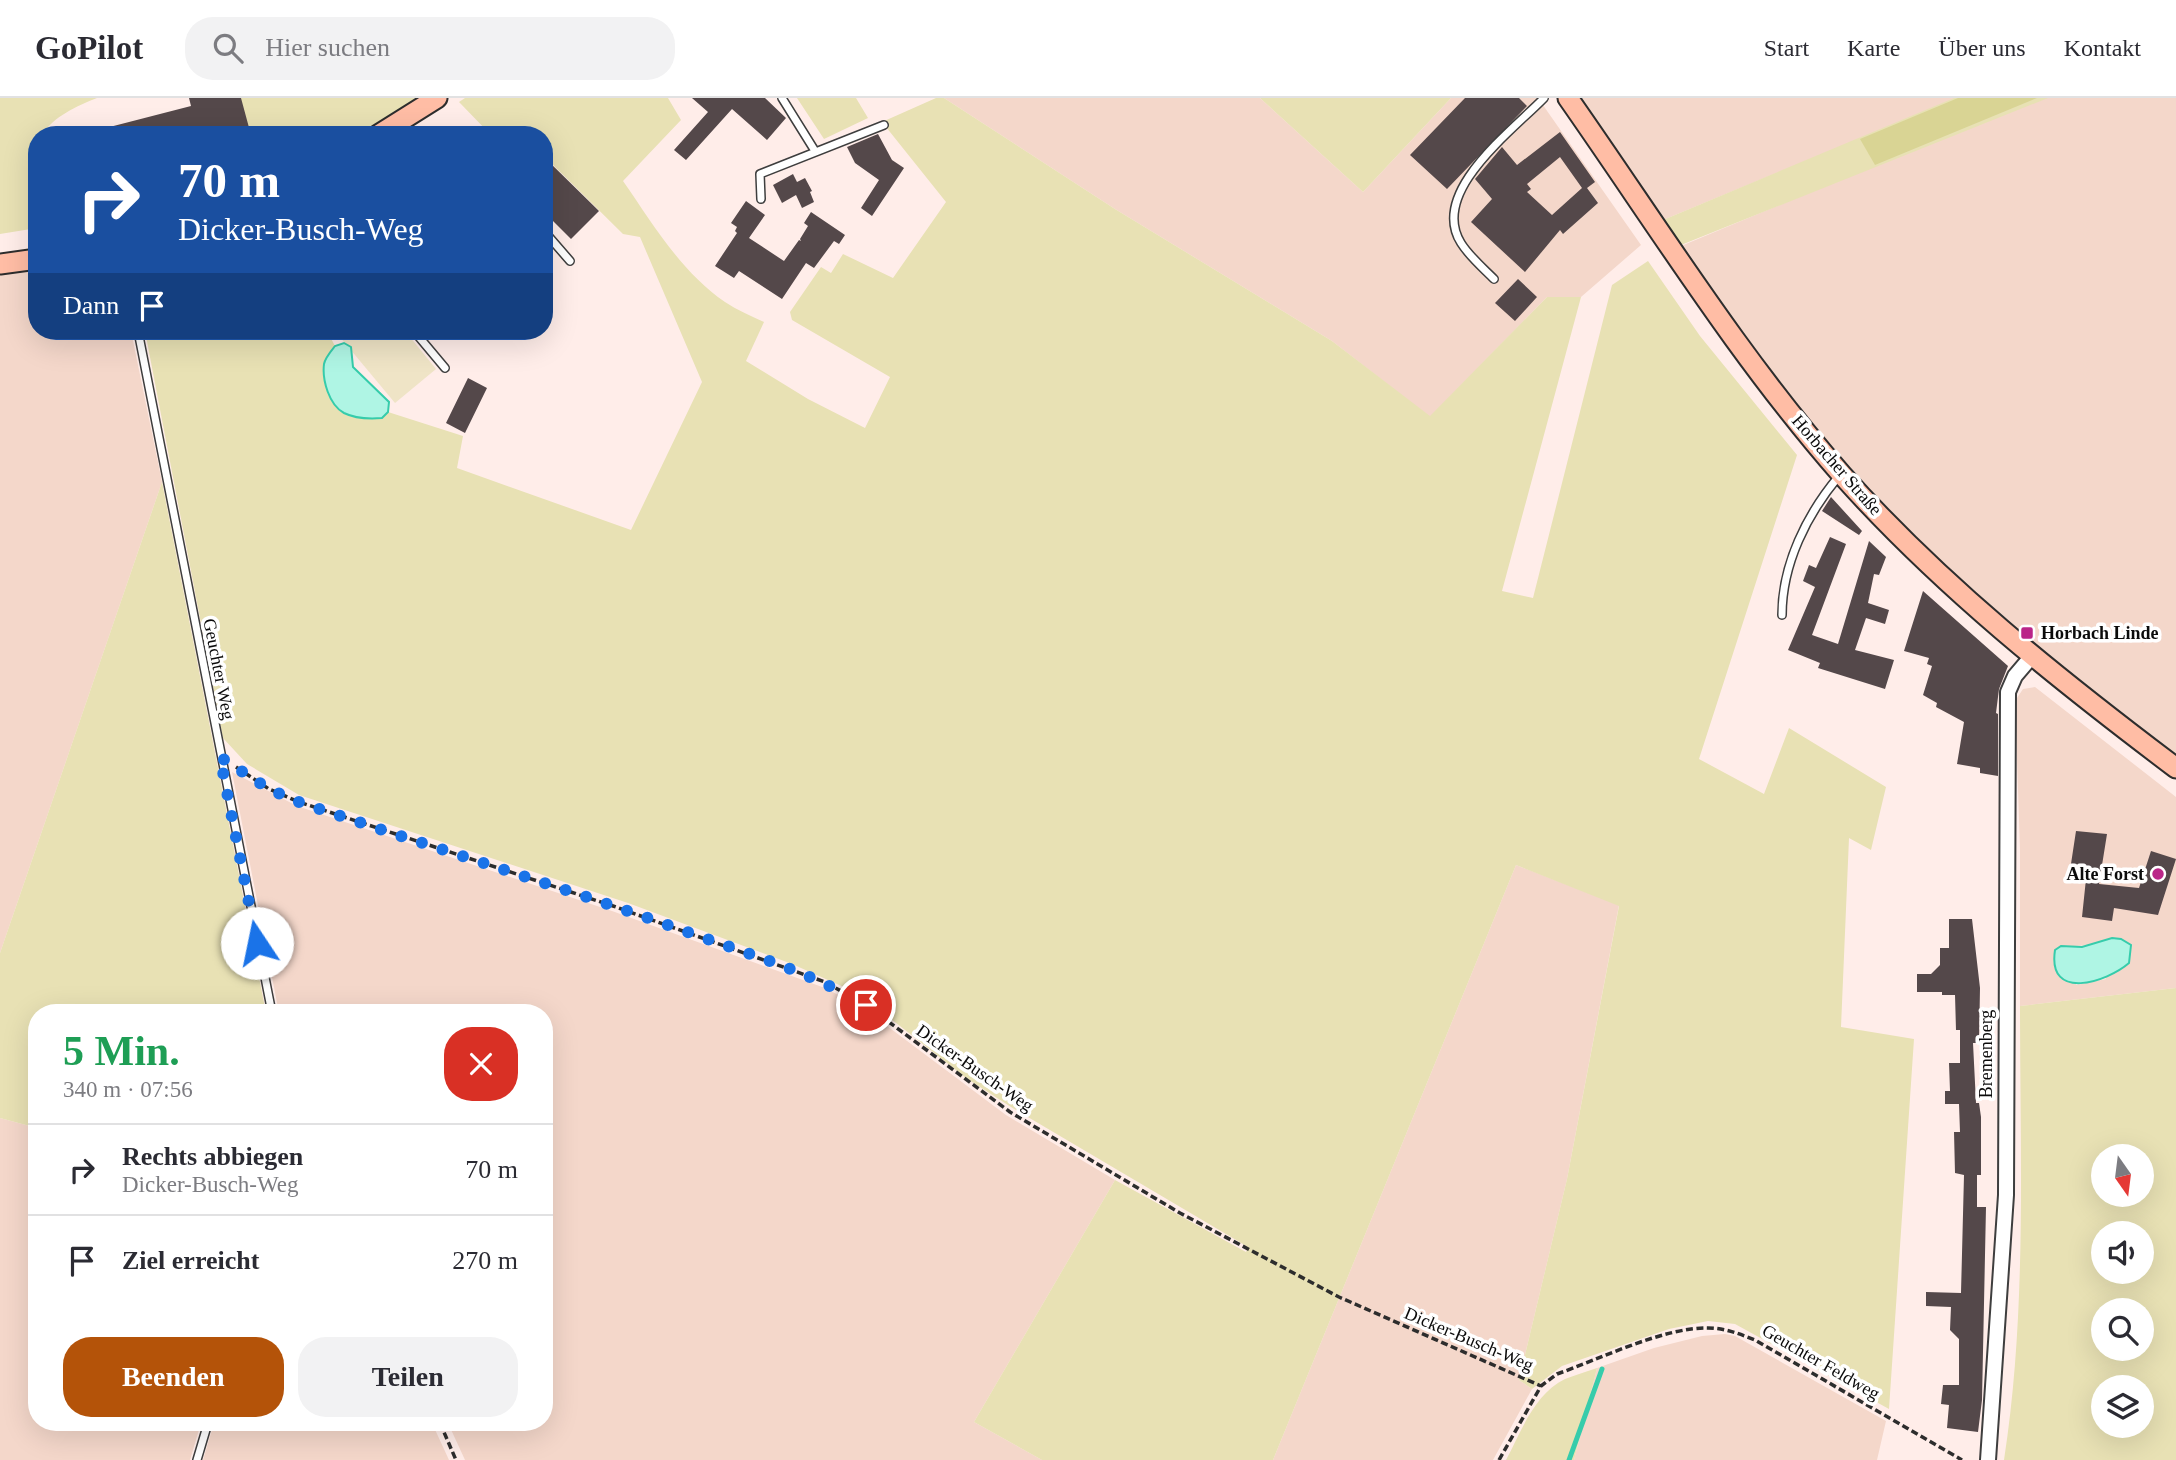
<!DOCTYPE html>
<html lang="de">
<head>
<meta charset="utf-8">
<style>
	body { margin:0; font-family:Georgia,serif; background:#f2f2f3; color:#2b2b33; height:100vh; display:flex; flex-direction:column; font-size:26px; white-space:nowrap }
	* { box-sizing:border-box; margin:0 }
	p { font-size:23px; color:#7c7c81 }
	.icon { flex:none; width:38px; height:38px; fill:none; stroke:currentColor; stroke-width:2; stroke-linecap:round; stroke-linejoin:round }
	.map { position:relative; flex:1; overflow:hidden }
	.sheet { position:absolute; left:28px; top:906px; width:525px; height:427px; display:flex; flex-direction:column; background:#fff; border-radius:28px; box-shadow:0 7px 28px #0002 }
	.sheet>* { flex:none }
	.top-card { position:absolute; left:28px; top:28px; width:525px; height:214px; border-radius:28px; box-shadow:0 7px 28px #0002; background:#1a4fa0; color:#fff; overflow:hidden }
	.needle { width:46px; rotate:166deg }
	.buttons { position:absolute; left:2091px; top:1046px; display:grid; gap:14px }
	.buttons a { display:grid; place-items:center; width:63px; height:63px; border-radius:50%; background:#fff; box-shadow:0 7px 28px #0002; font-size:35px }
	.pin { position:absolute; display:grid; place-items:center; width:60px; height:60px; color:#fff; margin:-30px; border:4px solid #fff; border-radius:50%; box-shadow:0 2px 7px #0007 }
	.me { position:absolute; width:77px; margin:-38px; rotate:349deg; stroke-linejoin:round; filter:drop-shadow(0 0 5px #0008) }
	.turn { display:flex; align-items:center; gap:24px; height:147px; padding:0 35px; font-size:32px }
	.turn .icon { width:91px; height:91px; stroke-width:2.5 }
	.turn b { display:block; font-size:49px; line-height:60px }
	.then { display:flex; align-items:center; height:66px; padding:0 35px; background:#0003; gap:14px; font-size:26px }
	.round { display:grid; place-items:center; flex:none; width:74px; height:74px; border-radius:28px; background:#f2f2f3 }
	.head { display:flex; align-items:center; justify-content:space-between; height:119px; padding:0 35px }
	h1 { font-size:42px; font-weight:700; line-height:52px; color:#1e9e55 }
	.button { display:flex; gap:14px; margin-top:auto; padding:14px 35px }
	.button a { flex:1; height:80px; border-radius:28px; background:#b45309; color:#fff; font-size:28px; font-weight:700; line-height:80px; text-align:center }
	.button a+a { background:#f2f2f3; color:#2b2b33 }
	ul { padding:0; list-style:none }
	li { display:flex; align-items:center; gap:21px; height:91px; padding:0 35px; border-top:2px solid #e1e1e2 }
	li div { flex:1 }
	li b { display:block; font-size:26px }
	li em { font-style:normal }
	header { display:flex; align-items:center; gap:42px; box-sizing:border-box; height:98px; padding:0 35px; background:#fff; border-bottom:2px solid #e1e1e2 }
	header strong { font-size:33px }
	nav { display:flex; gap:38px; margin-inline-start:auto; font-size:24px }
	.search { width:490px; height:63px; background:#f2f2f3; display:flex; align-items:center; gap:18px; box-sizing:border-box; padding:0 24px; border-radius:28px; color:#7c7c81; font-size:26px }
	.map>svg:first-child { display:block }
</style>
</head>
<body>
<header>
<strong>GoPilot</strong>
<div class="search"><svg class="icon" aria-label="search" viewBox="0 0 24 24"><circle cx="10" cy="10" r="6"/><path d="M15 15l6 6"/></svg>Hier suchen</div>
<nav><a>Start</a><a>Karte</a><a>Über uns</a><a>Kontakt</a></nav>
</header>
<div class="map">
<svg width="2176" height="1362" viewBox="0 0 2176 1362">
	<rect width="100%" height="100%" fill="#ffede9"/>
	<path fill="#f4d7ca" fill-rule="evenodd" d="M944 0H1260L1363 94 1451 0H1538L1641 147 1581 199H1547L1430 319 1332 243 1115 111Z
		M1579 0H1958L1663 122Z
		M2037 0H2176V660L2086 589 2007 522 1953 475 1856 379 1820 339 1780 287 1681 148Z
		M37 169V233H131L162 384 0 855V174Z
		M2035 589 2176 699V890L2020 908V751L2015 603 2023 591ZM2090 847 2106 881 2076 887 2074 848Z
		M232 674 297 708 612 813 825 890 863 910 1006 1017 1115 1082 974 1324 1042 1362H465L448 1325H544V915H279Z
		M1516 767 1619 807 1567 1081 1519 1282 1532 1291 1493 1362H1273Z
		M0 1020 37 1030V1325H201L190 1362H0Z
		M1725 1236 1735 1238 1886 1323 1877 1362H1574L1597 1270 1654 1250 1702 1238Z
		M214 1325H432L449 1362H203Z"/>
	<path fill="#e8e1b4" fill-rule="evenodd" d="M0 0H97C77 8 54 18 42 37H37C37 67 37 99 37 130L0 136Z
		M237 0H428L371 37H246Z
		M465 0H668L681 22 623 83C653 126 681 174 725 204 737 212 751 218 764 224L746 263 808 301 865 330 890 279 792 222 790 214 821 169 831 175 843 156 893 180 946 104 882 24 936 0H944L1115 111 1332 243 1430 318 1547 199H1581L1502 493 1533 500 1612 187 1648 163 1700 238 1797 357 1699 661 1764 696 1789 630 1886 689 1871 752 1849 740 1841 929 1914 941 1889 1311 1735 1226 1708 1223 1669 1231 1562 1268 1532 1291 1519 1282 1567 1081 1619 808 1516 767 1273 1362H1042L974 1324 1115 1082 1246 1154 1248 1149 1011 1009 966 980 872 906 846 890 792 866 628 805 299 697 247 666 223 640 145 233H327L335 248 324 263 382 320 388 314 463 338 457 370 631 432 702 284 640 139 623 136 544 58V37H491L459 4Z
		M797 0H856L868 20 824 41Z
		M1260 0H1451L1363 94Z
		M1954 0H2048L1681 147 1663 122Z
		M162 384 266 915H37V1030L0 1020V855Z
		M2176 890V1362H2004C2027 1214 2020 1057 2020 908ZM2104 1059H2142V1097H2104ZM2104 1136H2142V1174H2104ZM2104 1213H2142V1251H2104ZM2104 1290H2142V1328H2104Z
		M1597 1270 1574 1362H1506C1521 1334 1534 1296 1565 1281 1575 1277 1586 1274 1597 1270Z"/>
	<path fill="#d9d494" d="M1958 0H2037L1875 67 1860 41Z"/>
	<path fill="#efe4c6" d="M335 233H405L436 271 395 305Z"/>
	<path fill="#aff5e4" stroke="#36ccab" stroke-width="2" d="M344 245 351 249 353 269 389 304 388 314 382 320C369 321 356 321 344 315 329 307 322 282 324 266 325 260 331 253 335 248Z
		M2112 840 2121 841 2131 847 2129 865C2107 884 2047 904 2055 852L2061 848 2082 849Z"/>
	<g fill="none" stroke-linecap="round" stroke-linejoin="round">
		<path stroke="#36ccab" stroke-width="5" d="M1569 1362 1602 1271"/>
	</g>
	<path fill="#54484a" fill-rule="evenodd" d="M189 0H241L251 37H99L98 32 191 8Z
		M692 0H765L786 20 767 42 732 11 686 62 674 52 708 14Z
		M1465 0H1519L1527 8 1447 91 1410 57Z
		M1560 34 1595 84 1587 90 1598 105 1563 136 1560 132 1525 174 1471 124 1492 101 1475 81 1502 49 1517 67ZM1560 59 1582 90 1552 117 1527 94 1531 91 1527 86Z
		M878 36 892 62 904 70 872 118 861 110 879 82 855 65 847 49Z
		M544 59 599 113 571 141 544 114Z
		M793 76 797 84 805 80 812 93 810 94 814 104 802 110 796 97 782 105 773 87Z
		M746 103 765 117 749 140 784 163 799 142 801 143 800 141 808 128 804 125 811 114 845 137 839 146 834 143 814 170 806 165 782 201 739 173 734 180 715 168 737 135 735 133 737 129 731 125Z
		M1518 181 1537 199 1515 223 1495 205Z
		M468 280 487 290 465 335 446 325Z
		M1831 399 1862 433 1859 437 1822 413Z
		M1830 439 1846 446 1812 537 1838 546 1869 443 1886 459 1879 477 1874 476 1868 505 1889 512 1885 526 1866 520 1855 552 1894 562 1885 591 1818 570 1820 565 1788 552 1815 489 1803 483 1809 467 1816 470Z
		M1923 493 2008 568 1999 591 1996 615 1998 616V678L1980 675V670L1957 666 1964 624 1936 609 1937 605 1923 597 1932 568 1927 566 1929 560 1904 553Z
		M2076 733 2107 736 2099 786 2139 790 2151 753 2176 761 2158 817 2114 810 2112 823 2082 819 2086 781 2069 779Z
		M1949 821H1972L1980 890 1979 945H1973L1976 1005H1979L1981 1019V1077H1977V1109H1986L1982 1302 1978 1334 1947 1330 1949 1307 1941 1306 1943 1287H1959V1241L1950 1232 1951 1209 1926 1208V1194L1961 1195 1964 1077 1955 1075 1954 1034H1960L1959 1006H1945V993H1950L1949 965H1960V932H1956L1955 897H1942V894H1917V876H1931L1940 867V850H1949Z"/>
	<g fill="none" stroke-linecap="round" stroke-linejoin="round">
		<g stroke="#3e3e3e" stroke-width="10">
			<path id="lane" d="M782 0 815 53
				M761 101 760 76 884 27
				M544 133 570 163
				M1494 181C1483 170 1469 158 1461 145 1429 94 1512 33 1544 0
				M138 233 272 915
				M414 233 445 270
				M1782 517C1782 466 1807 416 1839 378
				M197 1362 208 1325"/>
		</g>
		<g stroke="#3e3e3e" stroke-width="18">
			<path id="street" d="M1988 1362 2006 1097 2008 594 2015 578 2032 558"/>
		</g>
		<g stroke="#2d2d2d" stroke-width="23">
			<path id="secondary" d="M1568 0C1657 127 1740 261 1842 377 1941 488 2058 581 2176 670
				M378 37 437 0
				M0 166 37 161"/>
		</g>
		<path stroke="#2d2d2d" stroke-width="3.5" stroke-dasharray="7 3.5" stroke-linecap="butt" d="M236 669 269 691 299 704 613 808 825 884 866 907 1010 1014 1180 1115 1339 1199 1541 1288
			M440 1325 456 1362
			M1499 1362 1541 1288 1557 1276C1600 1261 1664 1229 1708 1230 1725 1230 1740 1236 1755 1242L1962 1362"/>
		<use href="#lane" stroke="#fff" stroke-width="7"/>
		<use href="#street" stroke="#fff" stroke-width="14"/>
		<use href="#secondary" stroke="#ffbda5" stroke-width="19"/>
	</g>
	<g fill="none" stroke-linecap="round" stroke-linejoin="round">
		<path stroke="#1a73e8" stroke-width="12" stroke-dasharray="0 21.6" d="M257 845 220 659 269 691 299 704C425 747 553 786 679 831 743 854 807 873 866 907"/>
	</g>
	<g fill="#ba2588" stroke="#fff" stroke-width="2.5">
		<rect x="2020" y="528" width="14" height="14" rx="3.5"/>
		<circle cx="2158" cy="776" r="7"/>
	</g>
	<g text-anchor="middle" stroke-width="7" stroke-linejoin="round" paint-order="stroke">
		<g font-size="18" fill="#0b0b0b" stroke="#fff">
			<text transform="translate(1837 367) rotate(49)" y="6">Horbacher Straße</text>
			<text transform="translate(219 571) rotate(79)" y="6">Geuchter Weg</text>
			<text transform="translate(1986 956) rotate(-90)" y="6">Bremenberg</text>
			<text transform="translate(975 970) rotate(35)" y="6">Dicker-Busch-Weg</text>
			<text transform="translate(1469 1241) rotate(23)" y="6">Dicker-Busch-Weg</text>
			<text transform="translate(1821 1264) rotate(30)" y="6">Geuchter Feldweg</text>
		</g>
		<g font-size="18" font-weight="bold" fill="#0b0b0b" stroke="#fff" text-anchor="start">
			<text x="2041" y="541">Horbach Linde</text>
			<text x="2144" y="782" text-anchor="end">Alte Forst</text>
		</g>
	</g>
</svg>
<div class="buttons">
<a><svg class="needle" viewBox="-14 -14 28 28"><path d="M0-13l5 13h-10z" fill="#e53935"/><path d="M0 13l5-13h-10z" fill="#7c7c81"/></svg></a>
<a><svg class="icon" aria-label="sound" viewBox="0 0 24 24"><path d="M4 9h4l5-4v14l-5-4H4zM17 9q2 3 0 6"/></svg></a>
<a><svg class="icon" aria-label="search" viewBox="0 0 24 24"><circle cx="10" cy="10" r="6"/><path d="M15 15l6 6"/></svg></a>
<a><svg class="icon" aria-label="layers" viewBox="0 0 24 24"><path d="M12 4l9 5-9 5-9-5zM3 14l9 5 9-5"/></svg></a>
</div>
<div class="pin" style="left:866px;top:907px;background:#d93025"><svg class="icon" aria-label="arrive" viewBox="0 0 24 24"><path d="M6 21V4h12l-3 4 3 4H6"/></svg></div>
<svg class="me" style="left:257px;top:845px" viewBox="-20 -20 40 40"><circle r="19" fill="#fff"/><path d="M0-13L10 11 0 6-10 11z" fill="#1a73e8"/></svg>
<div class="top-card">
<div class="turn"><svg class="icon" aria-label="right" viewBox="0 0 24 24"><path d="M7 20v-9h11M14 6l5 5-5 5"/></svg><div><b>70 m</b>Dicker-Busch-Weg</div></div>
<div class="then">Dann<svg class="icon" aria-label="arrive" viewBox="0 0 24 24"><path d="M6 21V4h12l-3 4 3 4H6"/></svg></div>
</div>
<section class="sheet">
<div class="head"><div><h1>5 Min.</h1><p>340 m · 07:56</p></div><a class="round" style="background:#d93025;color:#fff"><svg class="icon" aria-label="close" viewBox="0 0 24 24"><path d="M6 6l12 12M18 6L6 18"/></svg></a></div>
<ul>
<li><svg class="icon" aria-label="right" viewBox="0 0 24 24"><path d="M7 20v-9h11M14 6l5 5-5 5"/></svg><div><b>Rechts abbiegen</b><p>Dicker-Busch-Weg</p></div><em>70 m</em></li>
<li><svg class="icon" aria-label="arrive" viewBox="0 0 24 24"><path d="M6 21V4h12l-3 4 3 4H6"/></svg><div><b>Ziel erreicht</b></div><em>270 m</em></li>
</ul>
<div class="button"><a>Beenden</a><a>Teilen</a></div>
</section>
</div>
</body>
</html>
